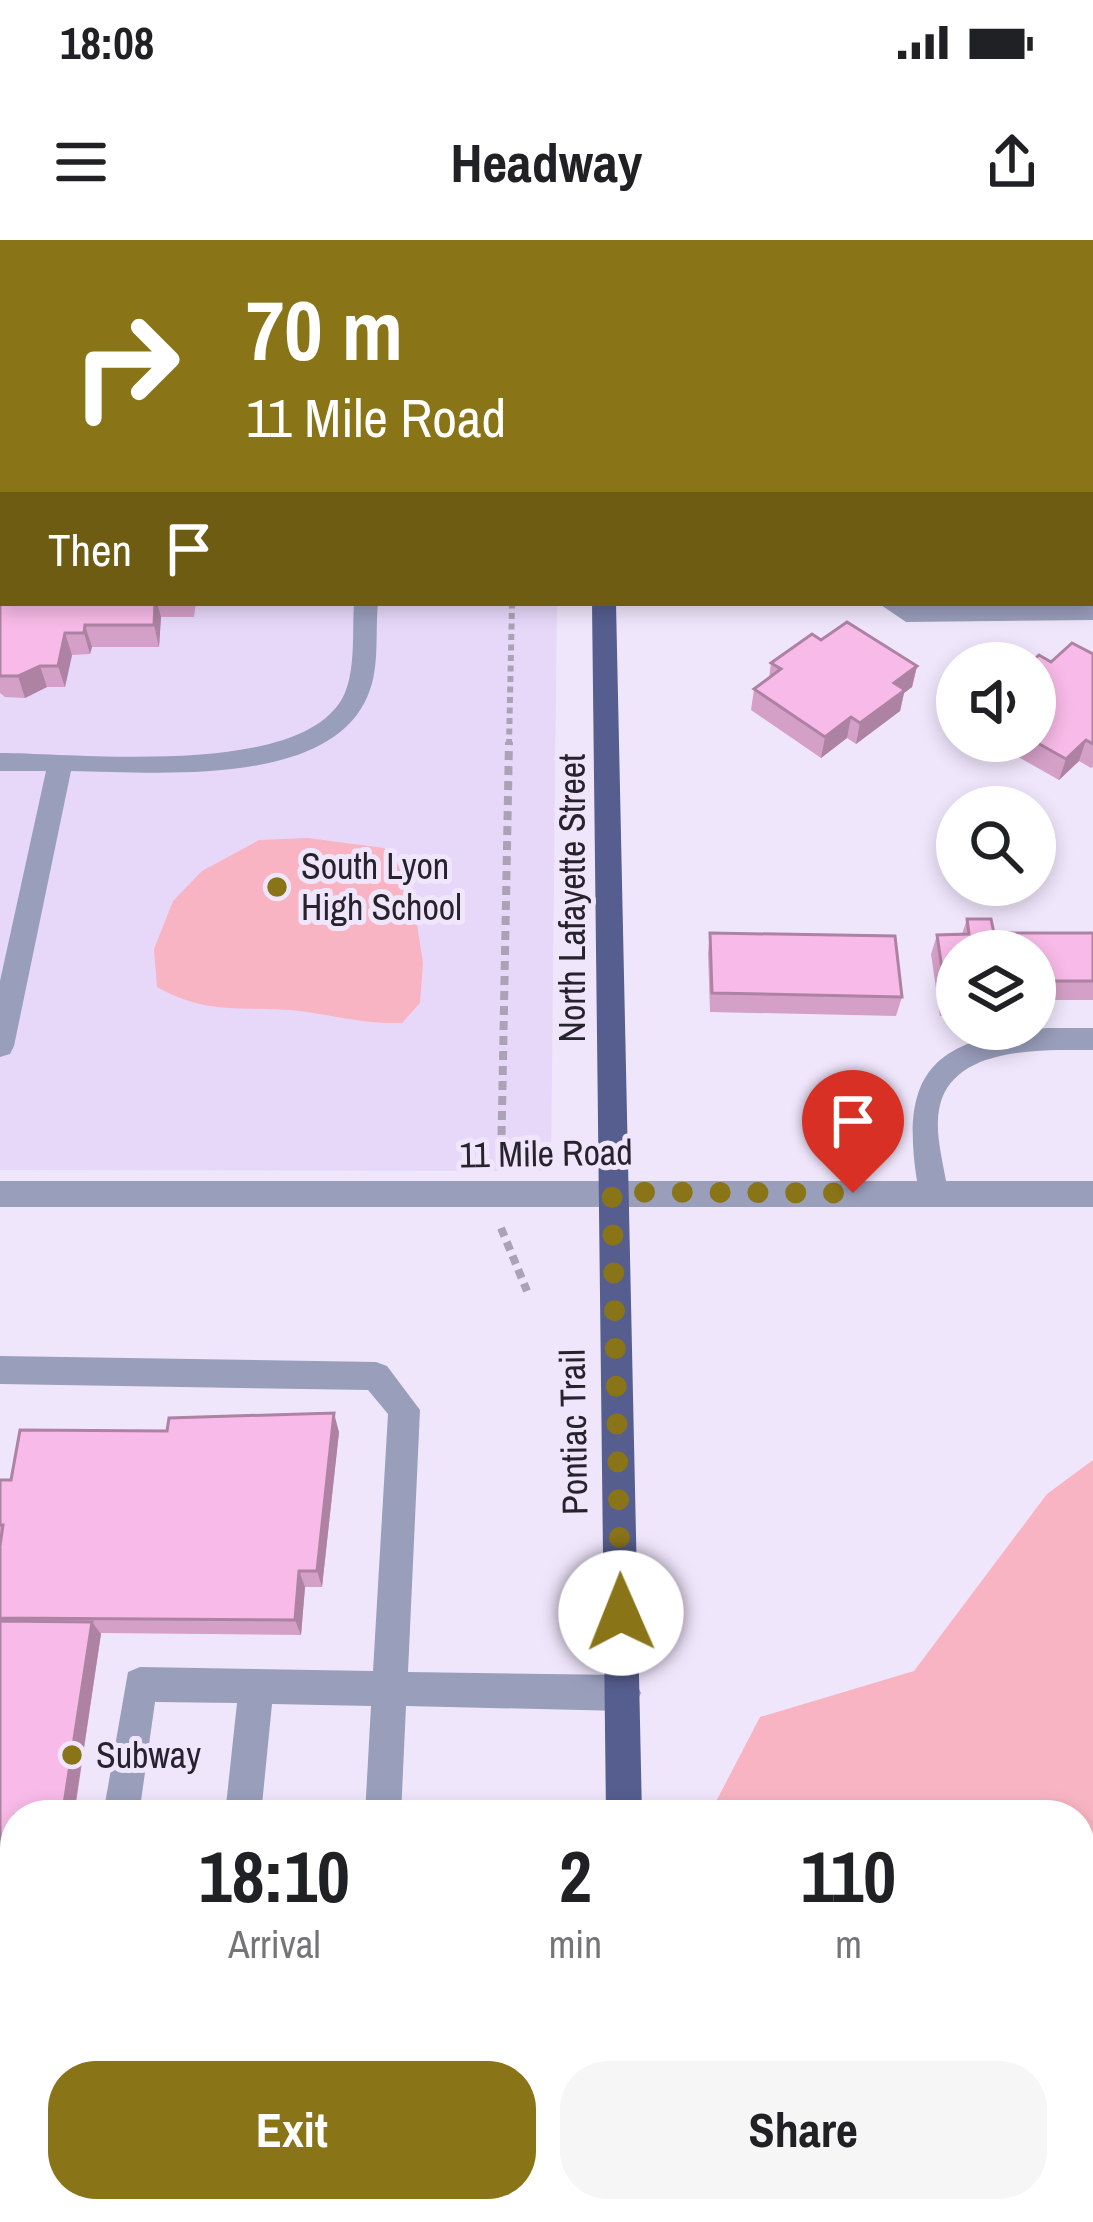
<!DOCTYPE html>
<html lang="en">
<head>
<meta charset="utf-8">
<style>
	body { margin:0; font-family:"Archivo Narrow",sans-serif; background:#f6f6f6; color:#202124; height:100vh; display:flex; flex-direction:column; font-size:45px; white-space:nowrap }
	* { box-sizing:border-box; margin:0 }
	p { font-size:39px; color:#757577 }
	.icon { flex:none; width:66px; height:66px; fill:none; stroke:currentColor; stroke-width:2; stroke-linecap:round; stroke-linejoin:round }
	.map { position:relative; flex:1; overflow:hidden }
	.side { position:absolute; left:0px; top:1560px; width:1095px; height:423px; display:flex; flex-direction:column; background:#fff; border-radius:48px 48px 0 0; box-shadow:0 6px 18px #0003 }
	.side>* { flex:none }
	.guide { position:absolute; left:0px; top:0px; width:1095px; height:366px; box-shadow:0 6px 18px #0003; background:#8a7418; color:#fff; overflow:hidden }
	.fabs { position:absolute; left:936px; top:402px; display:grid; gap:24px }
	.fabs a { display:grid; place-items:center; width:120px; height:120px; border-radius:50%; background:#fff; box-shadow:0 6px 18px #0003; font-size:60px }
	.pin { position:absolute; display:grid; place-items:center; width:102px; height:102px; color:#fff; margin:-123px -51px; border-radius:50% 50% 50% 0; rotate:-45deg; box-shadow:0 0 12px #0007 }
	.pin .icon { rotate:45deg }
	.me { position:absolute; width:132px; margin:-66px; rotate:359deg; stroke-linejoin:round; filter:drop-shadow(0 0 9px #0008) }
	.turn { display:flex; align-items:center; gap:42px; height:252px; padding:0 48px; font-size:54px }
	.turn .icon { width:156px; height:156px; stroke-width:2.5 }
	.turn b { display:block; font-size:84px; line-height:102px }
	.then { display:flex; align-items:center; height:114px; padding:0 48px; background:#0003; gap:24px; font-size:45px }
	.eta { display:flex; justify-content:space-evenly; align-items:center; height:204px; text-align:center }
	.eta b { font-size:72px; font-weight:700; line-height:84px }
	.action { display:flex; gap:24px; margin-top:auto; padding:24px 48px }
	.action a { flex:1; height:138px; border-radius:48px; background:#8a7418; color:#fff; font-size:48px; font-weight:700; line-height:138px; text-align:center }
	.action a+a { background:#f6f6f6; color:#202124 }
	.status { display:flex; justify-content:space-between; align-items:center; height:84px; padding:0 60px; background:#fff; direction:ltr }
	.status svg { height:33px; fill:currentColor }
	header { display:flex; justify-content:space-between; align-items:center; height:156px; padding:0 48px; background:#fff; font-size:54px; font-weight:700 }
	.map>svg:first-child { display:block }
</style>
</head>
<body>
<div class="status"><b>18:08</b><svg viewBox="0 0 49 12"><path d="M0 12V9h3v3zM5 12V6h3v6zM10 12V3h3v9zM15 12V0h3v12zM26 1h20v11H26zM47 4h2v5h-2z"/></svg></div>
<header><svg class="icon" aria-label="menu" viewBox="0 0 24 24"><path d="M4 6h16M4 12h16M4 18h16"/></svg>Headway<svg class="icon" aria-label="share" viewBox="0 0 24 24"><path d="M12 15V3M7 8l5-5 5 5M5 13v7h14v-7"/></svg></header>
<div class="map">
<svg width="1093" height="1982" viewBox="0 0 1093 1982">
	<rect width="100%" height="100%" fill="#f0e6fc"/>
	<path fill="#e7d8fa" d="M0 0H560L3 3V363H557L551 931 0 930Z"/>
	<path fill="#f8b4c2" d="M308 598 384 608 410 639 423 723 420 763 402 783C367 784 340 777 307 772 248 764 212 778 157 747L154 709 173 661 202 631 259 600Z
		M1093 1220V1982H699L698 1968H1080V1575H709L760 1477 914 1431 1047 1254Z"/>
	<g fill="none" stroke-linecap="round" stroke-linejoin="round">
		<path stroke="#679dce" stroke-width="16" d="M521 1982 523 1968"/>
		<path stroke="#aba3b5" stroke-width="6" stroke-dasharray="6 4.5" stroke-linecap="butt" d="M509 505 512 363"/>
		<path stroke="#aba3b5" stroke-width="8" stroke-dasharray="9 6" stroke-linecap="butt" d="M501 925 509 502
			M501 988 527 1051"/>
		<path fill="#999ebb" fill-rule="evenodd" d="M300 0H320L321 3H301Z
			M390 0H410V3H390Z
			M1092 135H1093V149H1092Z
			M1092 159H1093V171H1092Z
			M354 363H378C375 392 380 428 368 455 330 549 153 532 71 531L14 806 10 814 0 817V741L46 531H0V513C79 513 304 539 344 455 356 429 352 391 354 363Z
			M878 363 1093 364V380L906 382Z
			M1048 788H1093V810C1046 810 955 805 940 865 934 889 942 917 946 941H1093V967H0V941H917C899 828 937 798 1048 788Z
			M0 1116 376 1122 387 1126 420 1170 408 1432 623 1435 635 1441 641 1453 635 1465 623 1471 406 1466 401 1575H365L371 1466 272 1464 261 1575H225L237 1463 155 1462 139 1575H103L128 1432 140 1427 373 1431 388 1174 368 1150 0 1144Z
			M43 1968H83L81 1982H41Z
			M183 1968H223L221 1982H181Z
			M343 1968H383L382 1982H342Z"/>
		<path fill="#565e8f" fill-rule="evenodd" d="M587 0H607V3H587Z
			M592 363H616L642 1575H606Z
			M610 1968H650L651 1982H611Z"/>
	</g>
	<path fill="#d5a0c8" d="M0 0 3 3V38H0Z
		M0 80H3V363H196L194 377H161L159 407H92L90 414 72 415 65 447H47L25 458 5 457 0 453Z
		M821 400 917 426 912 447 904 453 900 471 856 504 847 498 821 518 751 470 754 449 769 438 771 423Z
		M1093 414V527L1091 528 1079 521 1059 540 990 501H1035L1051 422Z
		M967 679 994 693H1093V760H1035V711H957V776H940L931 714 937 695 962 694Z
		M710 693 902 757 896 776 710 772 708 713Z
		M339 1192 322 1347H305L301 1395 101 1393 76 1564H83L92 1573V1575H15V1898L0 1933V1240H11Z"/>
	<path fill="#ae82a2" d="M155 363H157L161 377 159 407 154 385Z
		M85 385 92 407 90 414 84 393Z
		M65 393 72 415 65 447 58 426Z
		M40 426 47 447 25 458 18 436Z
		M917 426 912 447 904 453 900 471 856 504 860 483 894 443Z
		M851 477 847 498 821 518 825 497Z
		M1086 500 1079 521 1059 540 1066 519Z
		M334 1173 339 1192 322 1347 317 1331Z
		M299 1331 305 1347 301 1395 295 1380Z
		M92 1382 101 1394 74 1573 64 1564Z
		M83 1564 92 1573V1575H81Z
		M15 1873V1898L0 1933V1902L11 1876Z
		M0 1947 8 1951 0 1970Z"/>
	<path fill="#f8bae8" stroke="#ae82a2" stroke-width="3" d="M0 0H251L250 3H3V16H0Z
		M732 0H815L821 3H726Z
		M936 0H1022L1029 3H932Z
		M0 80H3V246H0Z
		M1092 197 1093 198V270H1092Z
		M3 252V363H155L154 385H85L84 393H65L58 426H40L18 436H0V263Z
		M847 382 917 426 894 443 905 450 860 483 851 477 825 497 754 449 781 429 771 423 812 394 821 400Z
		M1072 403 1093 414V504L1086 500 1066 519 1034 501 1035 423H1030L1039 415 1051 422Z
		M967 679H991L994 693H1093V741H1035V711H957V756H946L937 695 969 694Z
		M710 693 895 696 902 757 712 753Z
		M334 1173 317 1331H299L295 1380 0 1378V1306L3 1285H0V1240H11L20 1190 167 1191 169 1178Z
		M0 1381 92 1382 64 1564H83L81 1575H15V1873L11 1876 0 1902Z"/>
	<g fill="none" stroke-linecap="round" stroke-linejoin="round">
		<path stroke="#8a7418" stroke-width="21" stroke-dasharray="0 37.8" d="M621 1373 612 952 853 953"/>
	</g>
	<g fill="#8a7418" stroke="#f0e6fc" stroke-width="4.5">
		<circle cx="277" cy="647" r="12"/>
		<circle cx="72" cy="1515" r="12"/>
	</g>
	<g text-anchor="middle" stroke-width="10" stroke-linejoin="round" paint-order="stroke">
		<g font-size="36" fill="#27232d" stroke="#f0e6fc" text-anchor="start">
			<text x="301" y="639">South Lyon<tspan x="301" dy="41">High School</tspan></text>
			<text x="96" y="1528">Subway</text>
		</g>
		<g font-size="36" fill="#27232d" stroke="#f0e6fc">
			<text transform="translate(572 658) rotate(-90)" y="13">North Lafayette Street</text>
			<text transform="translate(546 913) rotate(-1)" y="13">11 Mile Road</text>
			<text transform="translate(573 1192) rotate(-91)" y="13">Pontiac Trail</text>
		</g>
	</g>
</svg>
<div class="fabs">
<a><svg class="icon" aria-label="sound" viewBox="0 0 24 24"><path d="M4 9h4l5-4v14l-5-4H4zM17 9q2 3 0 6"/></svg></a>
<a><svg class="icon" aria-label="search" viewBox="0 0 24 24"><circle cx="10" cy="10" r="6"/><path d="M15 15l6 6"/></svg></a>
<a><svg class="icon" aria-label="layers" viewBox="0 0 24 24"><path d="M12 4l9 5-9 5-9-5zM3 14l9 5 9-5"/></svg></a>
</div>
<div class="pin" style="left:853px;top:953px;background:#d93025"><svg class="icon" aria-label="arrive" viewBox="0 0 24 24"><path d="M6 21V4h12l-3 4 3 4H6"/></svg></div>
<svg class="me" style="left:621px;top:1373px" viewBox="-20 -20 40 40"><circle r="19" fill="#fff"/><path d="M0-13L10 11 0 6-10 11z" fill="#8a7418"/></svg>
<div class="guide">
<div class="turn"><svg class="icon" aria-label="right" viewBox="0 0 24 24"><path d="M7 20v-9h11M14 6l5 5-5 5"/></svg><div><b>70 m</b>11 Mile Road</div></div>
<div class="then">Then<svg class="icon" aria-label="arrive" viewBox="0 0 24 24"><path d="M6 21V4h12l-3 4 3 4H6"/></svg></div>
</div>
<section class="side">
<div class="eta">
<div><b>18:10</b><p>Arrival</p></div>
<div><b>2</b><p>min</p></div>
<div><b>110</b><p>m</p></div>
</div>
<div class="action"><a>Exit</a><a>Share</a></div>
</section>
</div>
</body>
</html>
